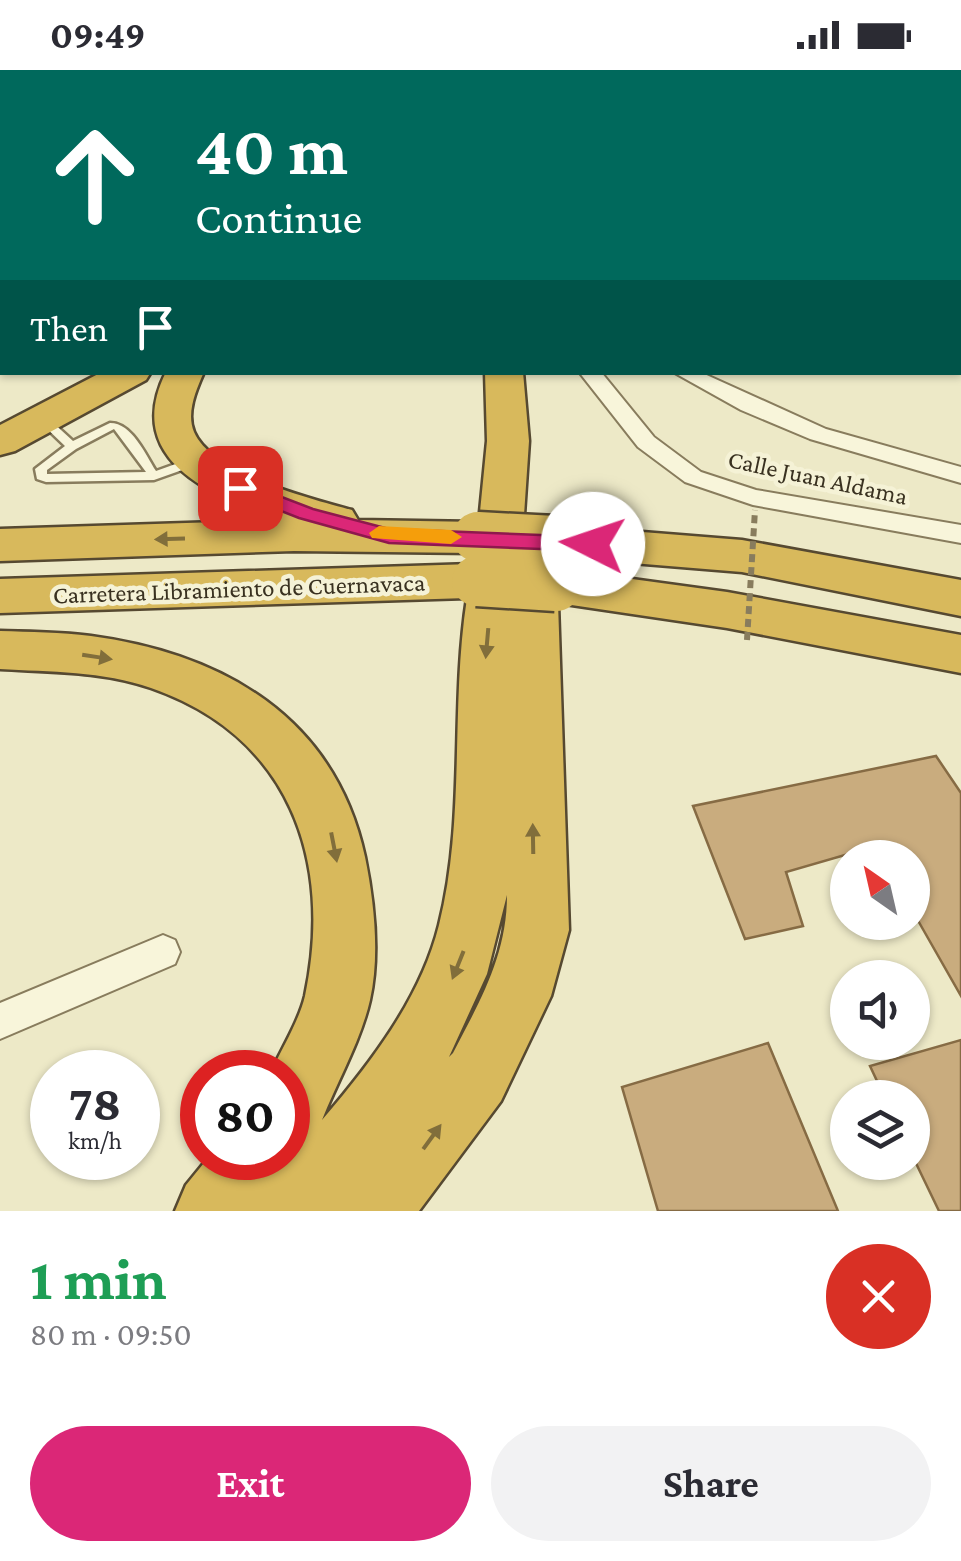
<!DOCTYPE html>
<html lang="en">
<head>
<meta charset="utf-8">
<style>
	body { margin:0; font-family:"Crimson Pro",serif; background:#f2f2f3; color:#2b2b33; height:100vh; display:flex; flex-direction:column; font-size:38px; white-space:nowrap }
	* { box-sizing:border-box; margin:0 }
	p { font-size:32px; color:#7c7c81 }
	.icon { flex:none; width:55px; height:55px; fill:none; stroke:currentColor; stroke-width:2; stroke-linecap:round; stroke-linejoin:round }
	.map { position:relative; height:1141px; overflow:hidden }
	.panel { display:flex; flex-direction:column; background:#fff; flex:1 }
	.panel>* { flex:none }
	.guide { position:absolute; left:0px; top:0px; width:962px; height:305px; box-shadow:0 2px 8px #0004; background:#00695c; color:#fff; overflow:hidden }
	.needle { width:65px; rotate:326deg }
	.fabs { position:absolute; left:830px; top:770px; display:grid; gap:20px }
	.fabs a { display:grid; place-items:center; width:100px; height:100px; border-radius:50%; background:#fff; box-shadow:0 2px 8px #0004; font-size:50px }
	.speed { position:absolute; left:30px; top:980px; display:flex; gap:20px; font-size:50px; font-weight:700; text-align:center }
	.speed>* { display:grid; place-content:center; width:130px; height:130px; border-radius:50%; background:#fff; box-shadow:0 2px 8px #0004; line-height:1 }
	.speed small { font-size:25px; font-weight:400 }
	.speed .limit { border:15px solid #d22; background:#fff; color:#111 }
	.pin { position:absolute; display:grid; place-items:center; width:85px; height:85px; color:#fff; margin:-42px; border-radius:20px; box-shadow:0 5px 15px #0006 }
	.me { position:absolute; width:110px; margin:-55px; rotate:274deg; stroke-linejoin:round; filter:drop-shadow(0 0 8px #0008) }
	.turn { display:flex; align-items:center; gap:35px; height:210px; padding:0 30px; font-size:45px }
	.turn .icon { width:130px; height:130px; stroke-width:2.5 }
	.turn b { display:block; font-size:70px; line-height:85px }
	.then { display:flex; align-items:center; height:95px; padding:0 30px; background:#0003; gap:20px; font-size:38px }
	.round { display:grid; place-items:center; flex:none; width:105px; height:105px; border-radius:52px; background:#f2f2f3 }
	.headline { display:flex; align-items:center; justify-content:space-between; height:170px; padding:0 30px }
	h1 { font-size:60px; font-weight:700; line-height:75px; color:#1e9e55 }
	.action { display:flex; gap:20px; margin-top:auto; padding:20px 30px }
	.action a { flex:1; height:115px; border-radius:60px; background:#db2777; color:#fff; font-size:40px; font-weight:700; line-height:115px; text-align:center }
	.action a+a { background:#f2f2f3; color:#2b2b33 }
	.status { display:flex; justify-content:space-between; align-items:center; height:70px; padding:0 50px; background:#fff; direction:ltr }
	.status svg { height:28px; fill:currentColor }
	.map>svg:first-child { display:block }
</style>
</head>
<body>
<div class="status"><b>09:49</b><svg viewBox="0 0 49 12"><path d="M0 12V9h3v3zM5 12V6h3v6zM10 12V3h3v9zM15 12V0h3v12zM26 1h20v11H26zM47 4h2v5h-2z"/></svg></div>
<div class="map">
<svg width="961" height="1141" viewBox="0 0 961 1141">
	<rect width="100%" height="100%" fill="#ede9c7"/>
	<path fill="#c9ac7e" stroke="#866b44" stroke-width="2.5" d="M936 686 961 723V926L912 840V788H883L876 776 786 802 803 856 745 869 693 736Z
		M961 970V1141H939L912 1085V1028H885L870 996Z
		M768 973 838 1141H658L622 1017Z"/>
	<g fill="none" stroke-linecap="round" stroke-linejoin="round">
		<g stroke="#887c5d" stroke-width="5">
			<path id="lane" d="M45 348 49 349 73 371 110 353C132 353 145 384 156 401L195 387 201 391 199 394 154 410 46 412 37 409 35 399 65 376 41 353 39 351ZM114 359 146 402 47 404V400L76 379Z"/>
		</g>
		<g stroke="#887c5d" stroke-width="4">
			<path id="street" d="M147 0H162L163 2H149Z
				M652 0H669L670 2H654Z
				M864 0H882L883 2H866Z
				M961 13V22H960V13Z
				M960 37H961V46H960Z
				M2 81V91L0 92V82Z
				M0 206 2 207V223L0 222Z
				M960 231H961V244H960Z
				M2 232V244L0 245V233Z
				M579 302H601L654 367 701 402 756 420 961 455V473L753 435 685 412 638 377Z
				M673 302H700L826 359 961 397V413L810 369 741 340Z
				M163 865 175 870 180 882 175 894 0 969V933Z"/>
		</g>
		<g stroke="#564931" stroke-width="5">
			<path id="highway" d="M102 302H151L146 310 15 381 0 385V355Z
				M166 302H204C196 320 186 343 194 362 212 404 312 429 352 440L358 450 479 452 487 371 485 302H523L529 371 523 460 555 455 742 470 961 510V546L742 502 559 487V499L727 522 961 565V603L727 558 558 533 569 860 551 926 501 1031 419 1141H175L186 1115 208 1088H288V1082L289 1086 298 1077 288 1081V1002H271C282 978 299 951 305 926 334 789 289 666 151 618 103 601 50 602 0 599V561C30 562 61 562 91 566 224 584 335 648 365 787 374 831 380 885 370 930 361 970 337 1012 322 1050 370 994 421 928 439 855 466 748 450 637 467 528L0 543V509L472 494 474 483 294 481 0 491V459L280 450C211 426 122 390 166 302ZM507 825C507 885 480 931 453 983L449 987 487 904Z"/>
		</g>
		<use href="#lane" fill="#f8f5da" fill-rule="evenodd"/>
		<use href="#street" fill="#f8f5da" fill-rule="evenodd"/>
		<use href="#highway" fill="#d8b95c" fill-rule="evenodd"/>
		<g stroke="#564931" stroke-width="55" stroke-linecap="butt">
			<path id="highway-bridge" d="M478 467 555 471
				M477 511 556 516"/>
		</g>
		<path stroke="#887c5d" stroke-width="6" stroke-dasharray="8 5" stroke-linecap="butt" d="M747 570 755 440"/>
		<use href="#highway-bridge" stroke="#d8b95c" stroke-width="50"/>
	</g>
	<defs><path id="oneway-solid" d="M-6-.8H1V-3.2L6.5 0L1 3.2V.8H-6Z" transform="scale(2.5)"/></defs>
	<g fill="#816e3b">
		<use href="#oneway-solid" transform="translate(170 469) rotate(178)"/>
		<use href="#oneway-solid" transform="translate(487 573) rotate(95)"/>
		<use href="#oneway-solid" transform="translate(97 587) rotate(9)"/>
		<use href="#oneway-solid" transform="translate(533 769) rotate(-91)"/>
		<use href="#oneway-solid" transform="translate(334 777) rotate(79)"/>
		<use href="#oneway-solid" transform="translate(458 895) rotate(112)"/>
		<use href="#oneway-solid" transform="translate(432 1067) rotate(-54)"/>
	</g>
	<path fill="#db2777" stroke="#8e194d" stroke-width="2.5" d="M240 411 313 439 389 459 593 467 603 474 593 481 389 473 299 448 233 422 230 418Z"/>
	<path fill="#f59e0b" d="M379 456 451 460 462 467 451 474 372 468 369 463Z"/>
	<g text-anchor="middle" stroke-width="9" stroke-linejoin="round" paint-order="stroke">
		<g font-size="25" fill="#393120" stroke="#f5f2d6">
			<text transform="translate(818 407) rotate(12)" y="9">Calle Juan Aldama</text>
			<text transform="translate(239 518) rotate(-2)" y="9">Carretera Libramiento de Cuernavaca</text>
		</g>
	</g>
</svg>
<div class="fabs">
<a><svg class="needle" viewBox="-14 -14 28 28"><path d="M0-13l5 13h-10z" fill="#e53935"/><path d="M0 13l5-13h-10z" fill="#7c7c81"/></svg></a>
<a><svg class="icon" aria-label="sound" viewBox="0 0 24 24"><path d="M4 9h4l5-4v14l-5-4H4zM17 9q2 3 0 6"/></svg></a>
<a><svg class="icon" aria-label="layers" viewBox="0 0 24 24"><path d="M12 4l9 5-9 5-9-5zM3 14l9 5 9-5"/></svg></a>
</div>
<div class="speed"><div>78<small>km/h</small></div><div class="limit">80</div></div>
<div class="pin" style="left:240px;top:418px;background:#d93025"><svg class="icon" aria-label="arrive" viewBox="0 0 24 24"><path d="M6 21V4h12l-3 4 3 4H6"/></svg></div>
<svg class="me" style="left:593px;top:474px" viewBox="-20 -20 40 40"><circle r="19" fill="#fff"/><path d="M0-13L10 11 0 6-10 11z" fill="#db2777"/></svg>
<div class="guide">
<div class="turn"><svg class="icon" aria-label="ahead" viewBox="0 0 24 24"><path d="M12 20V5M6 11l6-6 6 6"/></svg><div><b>40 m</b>Continue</div></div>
<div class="then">Then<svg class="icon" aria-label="arrive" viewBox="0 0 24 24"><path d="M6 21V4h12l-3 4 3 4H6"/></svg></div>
</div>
</div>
<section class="panel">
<div class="headline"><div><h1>1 min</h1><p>80 m · 09:50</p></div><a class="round" style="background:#d93025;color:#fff"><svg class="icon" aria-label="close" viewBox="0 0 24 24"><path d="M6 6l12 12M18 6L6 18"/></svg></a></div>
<div class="action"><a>Exit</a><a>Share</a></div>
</section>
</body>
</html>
